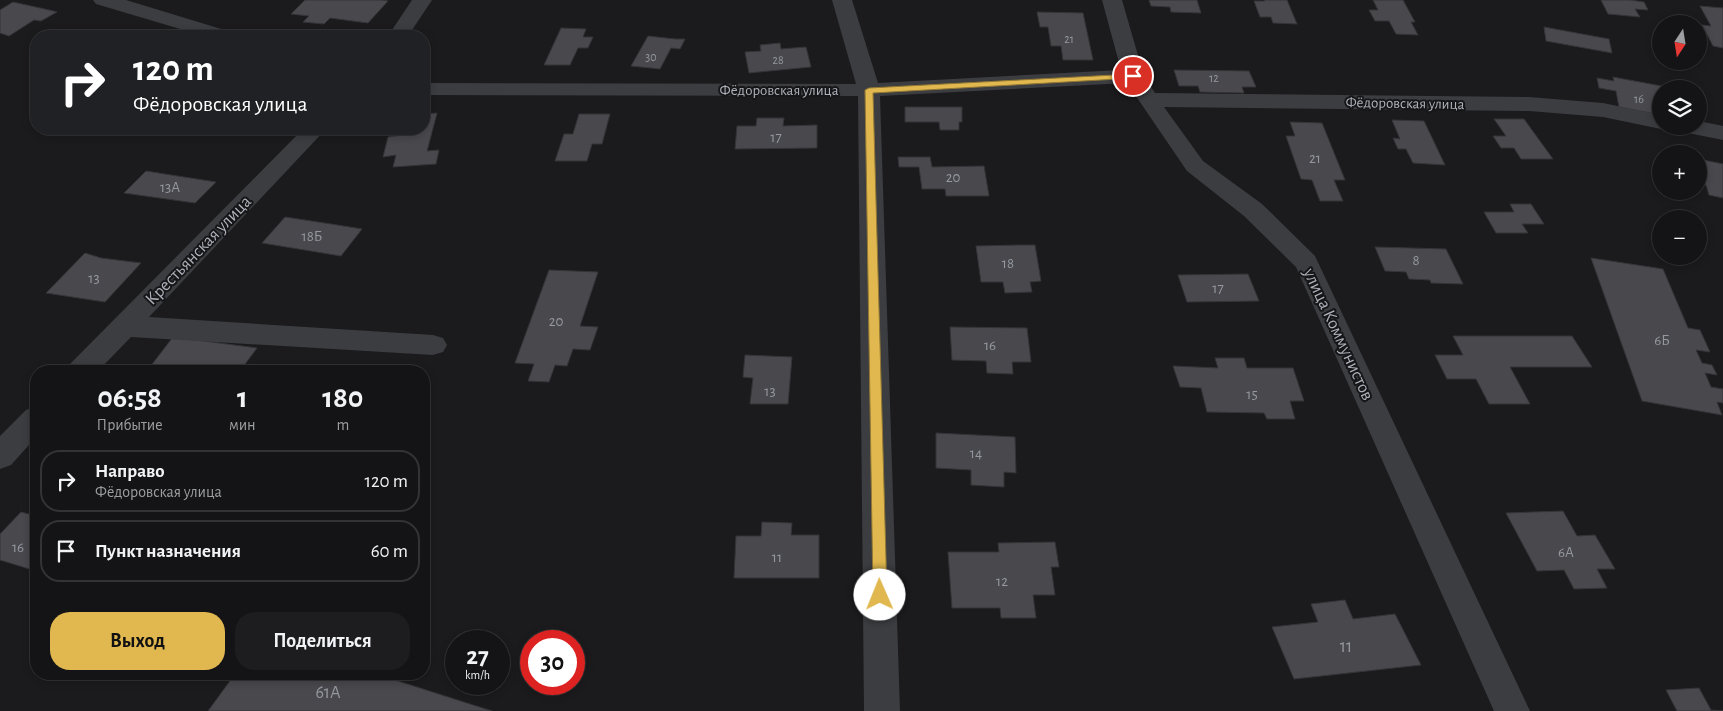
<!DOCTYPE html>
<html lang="ru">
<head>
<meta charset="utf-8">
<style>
	body { margin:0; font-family:"Alegreya Sans",sans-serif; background:#1d1d1f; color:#f1f3f6; height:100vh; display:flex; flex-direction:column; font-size:19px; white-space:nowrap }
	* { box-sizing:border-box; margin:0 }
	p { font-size:16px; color:#9d9ea1 }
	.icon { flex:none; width:28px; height:28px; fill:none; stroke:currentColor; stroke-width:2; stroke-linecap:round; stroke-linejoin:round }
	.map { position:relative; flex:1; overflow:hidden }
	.details { position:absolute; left:30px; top:365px; width:400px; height:315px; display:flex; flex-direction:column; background:#141416; border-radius:20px; box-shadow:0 2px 8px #0003,0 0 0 1px #333335 }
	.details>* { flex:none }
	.banner { position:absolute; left:30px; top:30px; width:400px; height:105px; border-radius:20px; box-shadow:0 2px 8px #0003,0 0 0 1px #333335; background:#202124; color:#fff; overflow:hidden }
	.needle { width:32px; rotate:192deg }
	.controls { position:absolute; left:1652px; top:15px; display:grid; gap:10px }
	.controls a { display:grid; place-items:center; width:55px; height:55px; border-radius:50%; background:#141416; box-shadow:0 2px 8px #0003,0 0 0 1px #333335; font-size:25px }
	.speed { position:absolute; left:445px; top:630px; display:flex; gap:10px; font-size:25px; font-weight:700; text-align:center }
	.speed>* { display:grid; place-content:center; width:65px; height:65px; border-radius:50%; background:#141416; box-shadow:0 2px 8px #0003,0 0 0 1px #333335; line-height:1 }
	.speed small { font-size:12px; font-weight:400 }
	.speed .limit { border:8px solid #d22; background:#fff; color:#111 }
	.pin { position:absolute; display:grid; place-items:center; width:42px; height:42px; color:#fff; margin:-21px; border:2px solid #fff; border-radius:50%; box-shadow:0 1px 5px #0007 }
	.me { position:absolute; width:55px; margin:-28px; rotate:359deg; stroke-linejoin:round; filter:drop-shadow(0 0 4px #0008) }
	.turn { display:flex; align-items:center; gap:18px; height:105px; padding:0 20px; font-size:22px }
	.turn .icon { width:65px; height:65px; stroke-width:2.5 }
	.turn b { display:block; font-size:35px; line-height:42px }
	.eta { display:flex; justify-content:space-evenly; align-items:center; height:85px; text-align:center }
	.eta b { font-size:30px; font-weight:700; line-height:35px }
	.cta { display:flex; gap:10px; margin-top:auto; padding:10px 20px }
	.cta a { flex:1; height:58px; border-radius:20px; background:#e1b84f; color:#111; font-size:20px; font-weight:700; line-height:58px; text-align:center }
	.cta a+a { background:#1d1d1f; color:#f1f3f6 }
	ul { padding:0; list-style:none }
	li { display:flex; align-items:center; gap:15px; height:62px; margin:0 10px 8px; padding:0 10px; border:2px solid #333335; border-radius:20px }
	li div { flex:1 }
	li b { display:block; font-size:19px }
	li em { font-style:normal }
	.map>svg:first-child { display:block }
</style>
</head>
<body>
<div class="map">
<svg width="1723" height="711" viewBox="0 0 1723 711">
	<rect width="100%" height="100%" fill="#1b1b1d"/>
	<path fill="#48484d" stroke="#353539" d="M305 0H382L388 1 368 23 330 18 324 24 303 22 309 16 291 14Z
		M1149 0H1197L1201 13 1171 12 1170 7 1151 6Z
		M1264 0H1287L1297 24 1273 23 1271 17H1260L1254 1H1265Z
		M1373 0H1403L1415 22H1411L1418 35 1396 34 1389 21H1375L1369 10H1378Z
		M1601 0H1630L1644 2 1648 10 1635 9 1640 17 1608 14Z
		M13 2 49 10 57 12 41 21 34 20 9 36 0 33V10Z
		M1700 6 1723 8V48L1713 46 1702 25 1711 26Z
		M1037 12 1083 13 1093 60H1063L1061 46H1051L1048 27H1040Z
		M1544 27 1609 39 1612 53 1546 41Z
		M561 28 586 29 583 37H593L588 48H578L570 65H544Z
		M121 31 129 33 146 36H113Z
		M648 36 675 39H685L680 49 671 48 660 69 631 66Z
		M780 43 781 49 806 47 811 67 749 73 745 52 761 51 760 45Z
		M1174 70 1249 71 1256 87H1242L1244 93 1200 92 1198 86H1179Z
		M1613 77 1672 88 1661 89V115L1619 107 1616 91 1599 88 1597 78 1614 81Z
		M905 107H962V122H959V130H940L939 122H905Z
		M437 113 427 151 439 150 436 164 393 167 396 155 383 157 388 137 402 135 404 129H424V114Z
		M579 114H610L602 144H592L587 161H555L564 134H573Z
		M757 118H784L783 126 817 125V148L735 149 737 126H756Z
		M1494 119H1524L1553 159H1521L1514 148H1501L1493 136H1506Z
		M1392 120 1424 121 1445 165 1413 163 1406 149H1398L1393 138 1400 139Z
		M1290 122 1322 123 1345 180H1334L1343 201H1320L1312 180 1301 179 1286 136H1295Z
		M898 157H930L932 167 984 166 989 196H946L945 189H922L919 167H899Z
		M1699 159 1723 164V198L1709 195 1706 185 1699 184V172L1703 173Z
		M146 171 171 175 216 182 195 203 124 193Z
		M1510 204H1531L1544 224H1522L1528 233H1496L1484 212H1514Z
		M285 217 331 224 362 229 341 256 262 243Z
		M1019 245H1035L1041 281 1030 282 1032 292 1005 293 1003 282H981L976 246Z
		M1375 247 1446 249 1463 284 1431 283 1430 280 1409 279 1406 272 1385 271Z
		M85 253 101 258 141 263 105 302 46 293Z
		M1591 258 1663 269 1688 328 1700 330 1710 352 1696 350 1702 363 1712 365 1717 375 1705 373 1711 387 1723 389V403L1717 402 1722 415 1642 401Z
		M549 270 598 272 580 326 598 327 590 350 573 349 567 366 555 365 549 382 528 381 534 364 515 363Z
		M1248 274 1259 301 1187 302 1178 275Z
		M950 327 1027 328 1031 362H1012L1013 374 987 373 986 361 952 360Z
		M1453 336H1572L1592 367H1510L1530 404H1489L1476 379H1447L1435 355H1463Z
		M173 337 257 348 240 371H186L150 367Z
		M745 355 792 357 788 404H750L753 378 743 377Z
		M1215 358H1244L1247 368H1293L1304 401H1290L1295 419H1267L1264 413 1207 412 1201 388 1180 387 1173 366 1218 368Z
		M936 433 1015 437 1016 473 1004 472V487L971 485V470L936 468Z
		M1563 511 1577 536 1595 535 1615 569H1597L1607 588 1574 589 1564 570 1537 571 1506 513Z
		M21 512 36 516V571L0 560V534Z
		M762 522 792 523 791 535H819V578H734L736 536H761Z
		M1055 542 1059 567H1051L1055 595H1033L1036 618H1001L1000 608H952L948 552H999L998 543Z
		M1345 600 1353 619 1395 614 1421 665 1294 679 1272 627 1318 622 1311 604Z
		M235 674H376L492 711H208Z
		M1699 688 1711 710 1723 711H1677L1666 690Z"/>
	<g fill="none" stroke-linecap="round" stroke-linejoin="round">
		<path fill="#3c3d41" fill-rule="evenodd" d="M93 0H126L231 32 234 36H204L96 4Z
			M412 0H432L408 36H388Z
			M832 0H852L878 83 1121 70 1102 0H1122L1144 76 1155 93 1529 97 1603 103 1661 115V126L1669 127 1661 129 1603 117 1529 111 1164 107 1203 161 1262 204 1315 256 1530 711H1494L1296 267 1244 216 1187 171 1127 83 880 96 900 711H864L858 96 424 95V83L856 84Z
			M1699 121 1723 126V140L1678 131 1675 126H1699Z
			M303 129H326L149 317 433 335 443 338 447 345 443 352 433 355 131 337 98 371H67L71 363Z
			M36 406V437L11 465 0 469V436L26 410Z"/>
	</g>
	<path fill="#e1b84f" stroke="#927833" d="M1133 74 1138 76 1136 78 873 93 887 595 885 599 880 601 875 599 873 595 865 90 869 88Z"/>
	<g text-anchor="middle" stroke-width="4" stroke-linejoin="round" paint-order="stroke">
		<g font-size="12" fill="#9598a0">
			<text x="1069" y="43">21</text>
			<text x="651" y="61">30</text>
			<text x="778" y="64">28</text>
			<text x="1214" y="82">12</text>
			<text x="1639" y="103">16</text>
		</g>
		<g font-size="15" fill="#afb2bb" stroke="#161618">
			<text x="779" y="95">Фёдоровская улица</text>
			<text transform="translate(1405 103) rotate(1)" y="5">Фёдоровская улица</text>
		</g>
		<g font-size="15" fill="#9598a0">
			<text x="776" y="142">17</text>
			<text x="1315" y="163">21</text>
			<text x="953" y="182">20</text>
			<text x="170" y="192">13А</text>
			<text x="312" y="241">18Б</text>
			<text x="1416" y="265">8</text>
			<text x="1008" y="268">18</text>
			<text x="94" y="283">13</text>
			<text x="1218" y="293">17</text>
			<text x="556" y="326">20</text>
			<text x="1662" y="345">6Б</text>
			<text x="990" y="350">16</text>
			<text x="770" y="396">13</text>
			<text x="1252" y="399">15</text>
			<text x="976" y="458">14</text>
			<text x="18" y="552">16</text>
			<text x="1566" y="557">6А</text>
			<text x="777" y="562">11</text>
			<text x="1002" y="586">12</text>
		</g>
		<g font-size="18" fill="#afb2bb" stroke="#161618">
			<text transform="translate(198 250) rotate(-46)" y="6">Крестьянская улица</text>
			<text transform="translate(1339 334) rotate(65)" y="6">улица Коммунистов</text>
		</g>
		<g font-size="18" fill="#9598a0">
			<text x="1346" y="652">11</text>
			<text x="328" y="698">61А</text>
		</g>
	</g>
</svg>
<div class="controls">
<a><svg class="needle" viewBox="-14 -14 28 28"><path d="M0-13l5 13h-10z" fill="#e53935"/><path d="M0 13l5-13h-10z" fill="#9d9ea1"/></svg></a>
<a><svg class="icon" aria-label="layers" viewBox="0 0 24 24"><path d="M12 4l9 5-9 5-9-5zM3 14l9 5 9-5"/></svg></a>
<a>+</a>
<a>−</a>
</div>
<div class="speed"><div>27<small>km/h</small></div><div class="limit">30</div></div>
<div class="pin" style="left:1133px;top:76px;background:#d93025"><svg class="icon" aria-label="arrive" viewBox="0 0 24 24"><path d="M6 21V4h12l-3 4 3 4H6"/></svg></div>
<svg class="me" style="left:880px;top:595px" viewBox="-20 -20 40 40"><circle r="19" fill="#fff"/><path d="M0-13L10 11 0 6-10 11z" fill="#e1b84f"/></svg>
<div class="banner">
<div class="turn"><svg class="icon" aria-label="right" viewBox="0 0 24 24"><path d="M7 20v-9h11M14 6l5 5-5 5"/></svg><div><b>120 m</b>Фёдоровская улица</div></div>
</div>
<section class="details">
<div class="eta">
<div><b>06:58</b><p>Прибытие</p></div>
<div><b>1</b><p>мин</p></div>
<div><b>180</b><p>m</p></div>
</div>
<ul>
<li><svg class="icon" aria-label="right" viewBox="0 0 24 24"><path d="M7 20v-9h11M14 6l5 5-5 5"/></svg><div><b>Направо</b><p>Фёдоровская улица</p></div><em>120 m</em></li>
<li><svg class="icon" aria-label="arrive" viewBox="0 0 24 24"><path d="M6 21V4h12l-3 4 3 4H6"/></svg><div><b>Пункт назначения</b></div><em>60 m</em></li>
</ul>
<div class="cta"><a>Выход</a><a>Поделиться</a></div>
</section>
</div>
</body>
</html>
